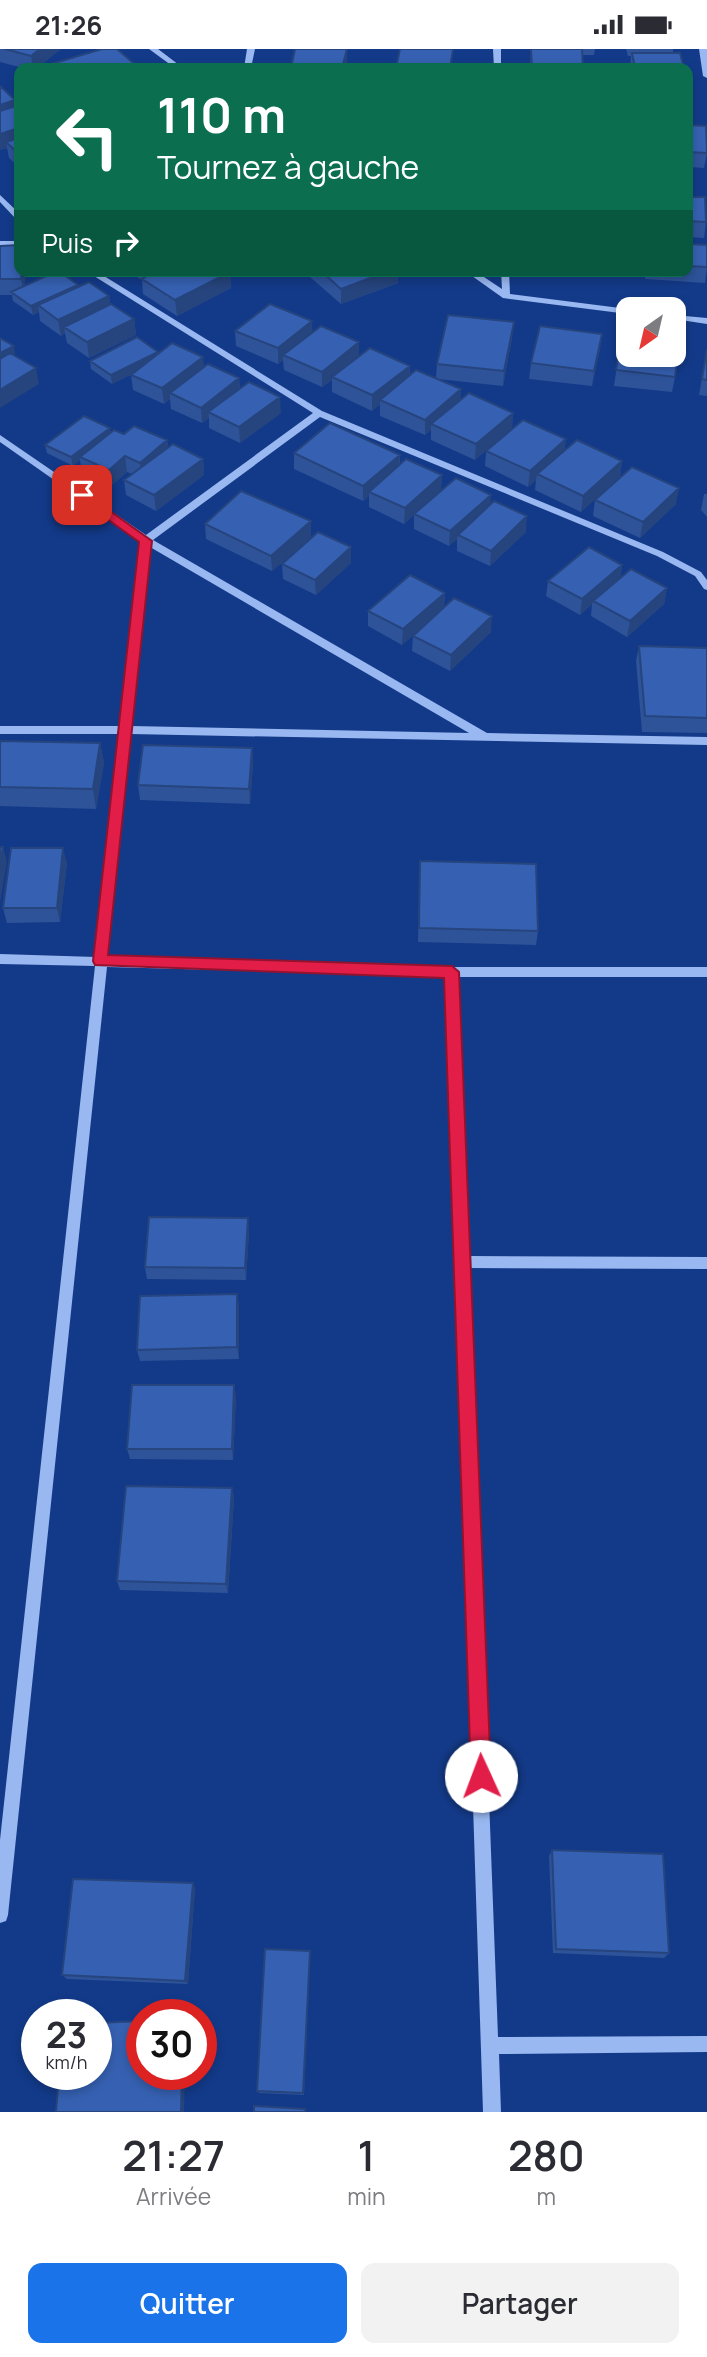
<!DOCTYPE html>
<html lang="fr">
<head>
<meta charset="utf-8">
<style>
	body { margin:0; font-family:Manrope,sans-serif; background:#f2f2f3; color:#2b2b33; height:100vh; display:flex; flex-direction:column; font-size:26px; white-space:nowrap }
	* { box-sizing:border-box; margin:0 }
	p { font-size:23px; color:#7c7c81 }
	.icon { flex:none; width:38px; height:38px; fill:none; stroke:currentColor; stroke-width:2; stroke-linecap:round; stroke-linejoin:round }
	.map { position:relative; height:2063px; overflow:hidden }
	.sheet { display:flex; flex-direction:column; background:#fff; flex:1 }
	.sheet>* { flex:none }
	.hud { position:absolute; left:14px; top:14px; width:679px; height:214px; border-radius:14px; box-shadow:0 4px 10px #0003; background:#0b6e4f; color:#fff; overflow:hidden }
	.needle { width:46px; rotate:214deg }
	.buttons { position:absolute; left:616px; top:248px; display:grid; gap:14px }
	.buttons a { display:grid; place-items:center; width:70px; height:70px; border-radius:14px; background:#fff; box-shadow:0 4px 10px #0003; font-size:35px }
	.speed { position:absolute; left:21px; top:1950px; display:flex; gap:14px; font-size:35px; font-weight:700; text-align:center }
	.speed>* { display:grid; place-content:center; width:91px; height:91px; border-radius:50%; background:#fff; box-shadow:0 4px 10px #0003; line-height:1 }
	.speed small { font-size:18px; font-weight:400 }
	.speed .limit { border:10px solid #d22; background:#fff; color:#111 }
	.pin { position:absolute; display:grid; place-items:center; width:60px; height:60px; color:#fff; margin:-30px; border-radius:14px; box-shadow:0 4px 10px #0006 }
	.me { position:absolute; width:77px; margin:-38px; rotate:358deg; stroke-linejoin:round; filter:drop-shadow(0 0 5px #0008) }
	.turn { display:flex; align-items:center; gap:24px; height:147px; padding:0 28px; font-size:32px }
	.turn .icon { width:91px; height:91px; stroke-width:2.5 }
	.turn b { display:block; font-size:49px; line-height:60px }
	.then { display:flex; align-items:center; height:66px; padding:0 28px; background:#0003; gap:14px; font-size:26px }
	.eta { display:flex; justify-content:space-evenly; align-items:center; height:119px; text-align:center }
	.eta b { font-size:42px; font-weight:600; line-height:49px }
	.button { display:flex; gap:14px; margin-top:auto; padding:14px 28px }
	.button a { flex:1; height:80px; border-radius:14px; background:#1a73e8; color:#fff; font-size:28px; font-weight:600; line-height:80px; text-align:center }
	.button a+a { background:#f2f2f3; color:#2b2b33 }
	.status { display:flex; justify-content:space-between; align-items:center; height:49px; padding:0 35px; background:#fff; direction:ltr }
	.status svg { height:19px; fill:currentColor }
	.map>svg:first-child { display:block }
</style>
</head>
<body>
<div class="status"><b>21:26</b><svg viewBox="0 0 49 12"><path d="M0 12V9h3v3zM5 12V6h3v6zM10 12V3h3v9zM15 12V0h3v12zM26 1h20v11H26zM47 4h2v5h-2z"/></svg></div>
<div class="map">
<svg width="707" height="2063" viewBox="0 0 707 2063">
	<rect width="100%" height="100%" fill="#133a89"/>
	<g fill="none" stroke-linecap="round" stroke-linejoin="round">
		<path fill="#99b7f0" fill-rule="evenodd" d="M149 0H158L183 19H175Z
			M247 0H255L251 19H244Z
			M493 0H501V19H494Z
			M699 0H707V29L703 27Z
			M0 146 19 164V170H16L0 153Z
			M0 192H19V196H0Z
			M86 222H96L322 362 663 503 701 523 707 531V541L704 540 695 527 657 507 320 368 153 491 487 684 707 688V696L131 685 107 908 452 918H707V928H458L469 1207 707 1208V1220L469 1219 498 1988 707 1987V2003L499 2005 501 2063H483L446 927 107 918 8 1866 6 1872 0 1874V1791L95 917 0 915V905L96 908 120 685H0V677H121L141 492 0 393V386L146 486 313 364ZM150 498 469 684 131 677Z
			M465 222H475L502 240 501 222H509L510 245 628 260V265L503 249Z
			M674 266 707 269V275L674 270Z"/>
	</g>
	<path fill="#2e5399" d="M0 0H61L37 19H23L0 13Z
		M531 0H595L594 6H582L583 19H530Z
		M626 0H673V4L684 19H630L631 7H628Z
		M0 37 16 57 19 56V118L9 109 7 99 0 101Z
		M688 76 707 104 704 119 690 118 691 136 689 148 706 173 704 189 688 188Z
		M688 195 707 218 705 234 645 230V222H688Z
		M0 197 19 222H26L24 237 78 236V238L109 247 110 256 134 270 136 286 89 309 67 294 65 284 61 287 40 272 39 263 33 266 13 252 12 246H0Z
		M126 222H229L230 223 231 239 177 267 143 245 142 231Z
		M310 222H398V234L341 255 310 228Z
		M235 282 312 284 359 307 410 317V326L436 329 437 315 512 289 503 337 438 330 461 340 460 351 513 364 512 379 475 411 431 391V381L425 386 380 367V355L372 362 332 343V331L322 338 284 321 283 311 278 315 236 297Z
		M602 285 600 300 592 337 529 330 531 314Z
		M621 290 675 328 672 343 614 337Z
		M707 300V347L699 346Z
		M158 305 239 329 240 340 281 364 240 394 209 379V369L202 374 171 360 170 350 164 355 133 341 131 326 132 325 112 335 91 320 90 312Z
		M111 384 167 391 168 398 203 410 204 426 156 462 126 446 124 431 132 425 127 423 111 437 82 424 80 411 73 417 47 404 45 396Z
		M566 390 564 402 622 412 620 427 581 463 535 441 536 431 528 438 485 417 486 402Z
		M294 404 400 406V416L442 426 441 441 427 454 490 456 526 483 490 517 457 502V490L449 497 414 480V466L404 475 369 458V447L363 452 294 420Z
		M704 445H707V468L701 461Z
		M595 451 676 455 640 489 593 467Z
		M205 475 311 488 272 522 206 490Z
		M351 498V514L316 546 283 530 282 515Z
		M622 516 620 528 667 539 664 555 627 588 591 567 592 555 580 566 546 547 548 532Z
		M445 544 444 558 491 583 450 622 412 602 413 587 423 578 402 596 368 577V562Z
		M639 597 707 599V684L642 683 636 612Z
		M0 692 100 694 104 714 96 760 0 757Z
		M252 699 253 714 250 755 140 751 138 736Z
		M420 812 538 882 536 896 418 893Z
		M67 814 60 873 7 874 3 859Z
		M249 1182 246 1231 147 1230 145 1218Z
		M237 1245 239 1257V1310L140 1312 137 1301Z
		M236 1347 233 1411 130 1410 127 1400Z
		M232 1439 234 1449 228 1544 120 1541 117 1532Z
		M552 1801 669 1904 664 1909 553 1904 549 1807Z
		M195 1839 188 1935 67 1930 62 1926Z
		M310 1906 304 2046 259 2044 257 2042Z"/>
	<path fill="#26447d" d="M40 0H61L37 19H33L31 7Z
		M347 0V13L346 19H342Z
		M15 51 18 66 0 72V56Z
		M19 79V95L6 93 7 99 0 101V85Z
		M22 222H26L24 245 21 230Z
		M389 222H398V234L341 255V240Z
		M230 223 231 239 177 267 175 251Z
		M78 236 79 244 38 256 39 263 33 266 31 257Z
		M109 247 111 263 64 278 65 284 61 287 58 271Z
		M134 270 136 286 89 309 87 293Z
		M312 272 313 288 283 306V311L278 315V299Z
		M514 273 512 289 503 337 504 322Z
		M602 285 600 300 592 337 594 322Z
		M359 293V309L332 328V331L322 338V323Z
		M14 297 16 313 0 321V304Z
		M158 303V311L112 335 111 326Z
		M203 308 205 324 170 344V350L164 355 162 339Z
		M410 317 409 333 380 351V355L372 362V346Z
		M36 319 39 335 0 359V341Z
		M239 329 240 345 208 363 209 369 202 374 201 359Z
		M461 340 460 356 431 375V381L425 386V371Z
		M280 348 281 364 240 394 239 378Z
		M513 364 512 379 475 411 476 395Z
		M110 379 111 387 80 408V411L73 417 71 408Z
		M566 390 564 406 537 425 536 431 528 438 530 422Z
		M167 391 169 407 142 430 140 414Z
		M400 406 399 421 369 443V447L363 452V437Z
		M125 407 127 423 111 437 109 421Z
		M203 410 204 426 156 462 154 446Z
		M622 412 620 427 581 463 583 447Z
		M442 426 441 441 404 475 405 459Z
		M679 439 676 455 640 489 643 473Z
		M491 446 490 461 458 486 457 490 449 497 450 482Z
		M527 467 526 483 490 517 491 502Z
		M311 472V488L272 522 271 507Z
		M351 498V514L316 546 315 531Z
		M622 516 620 532 593 552 592 555 580 566 582 550Z
		M667 539 664 555 627 588 630 572Z
		M445 544 444 559 402 596 403 580Z
		M492 567 491 583 450 622 451 606Z
		M100 694 104 714 96 760 93 740Z
		M252 699 253 714 250 755 249 740Z
		M3 798 7 813 0 853V815Z
		M63 799 67 814 60 873 57 859Z
		M248 1169 249 1182 246 1231 245 1219Z
		M237 1245 239 1257V1310L237 1298Z
		M234 1336 236 1347 233 1411 232 1400Z
		M232 1439 234 1449 228 1544 226 1535Z
		M193 1834 195 1839 188 1935 185 1932Z
		M310 1902V1906L304 2046 303 2044Z
		M182 2025H185L184 2063H181Z"/>
	<path fill="#3661b2" stroke="#26447d" stroke-width="2" d="M5 0H40L31 7Z
		M102 0H117L138 18 135 19H55L51 15Z
		M295 0H347L342 19H291Z
		M400 0H453L450 19H396Z
		M531 0H582L583 19H532Z
		M632 4H680L684 19H635Z
		M0 37 15 51 0 56Z
		M19 56V79L0 85V62Z
		M688 76 706 77 707 104 688 103Z
		M19 89V105L6 93Z
		M688 109H689L691 136H688Z
		M688 148H705L706 173 688 172Z
		M688 195 707 196V218L688 217Z
		M19 196V222H22L21 230H0V197Z
		M57 222H59L78 236 31 257 11 243Z
		M156 222H229L230 223 175 251 142 230Z
		M321 222H389L341 240Z
		M89 233 109 247 58 271 38 256Z
		M111 255 134 270 87 293 64 278Z
		M270 255 312 272 278 299 235 282Z
		M448 266 514 273 504 322 437 315Z
		M321 277 359 293 322 323 283 306Z
		M540 277 602 285 594 322 531 314Z
		M137 288 158 303 111 326 90 312Z
		M0 289 14 297 0 304Z
		M621 290 628 291V306H674V296H679L675 328 616 321Z
		M172 294 203 308 162 339 131 326Z
		M370 299 410 317 372 346 332 328Z
		M707 300V331L702 330Z
		M10 304 36 319 0 341V310Z
		M208 315 239 329 201 359 170 344Z
		M416 321 461 340 425 371 380 351Z
		M249 333 280 348 239 378 208 363Z
		M469 344 513 364 476 395 431 375Z
		M84 367 110 379 71 408 45 396Z
		M523 371 566 390 530 422 486 402Z
		M330 374 400 406 363 437 294 404Z
		M134 377 167 391 140 414 125 407 109 421 80 408 114 381 124 385Z
		M577 391 622 412 583 447 537 425Z
		M173 395 203 410 154 446 124 431Z
		M406 410 442 426 405 459 369 443Z
		M632 418 679 439 643 473 595 451Z
		M456 429 491 446 450 482 414 465Z
		M241 442 311 472 271 507 205 475Z
		M494 452 527 467 491 502 458 486Z
		M318 483 351 498 315 531 282 515Z
		M589 498 622 516 582 550 548 532Z
		M631 520 667 539 630 572 593 552Z
		M410 526 445 544 403 580 368 562Z
		M454 549 492 567 451 606 413 587Z
		M639 597 707 599V669L645 667Z
		M0 692 100 694 93 740 0 738Z
		M143 696 252 699 249 740 138 736Z
		M0 798H3L0 815Z
		M11 799H63L57 859H3Z
		M420 812 536 815 538 882 419 879Z
		M149 1168 248 1169 245 1219 145 1218Z
		M237 1245V1298L137 1301 140 1247Z
		M132 1336H234L232 1400H127Z
		M126 1437 232 1439 226 1535 117 1532Z
		M552 1801 663 1805 669 1904 556 1900Z
		M73 1830 193 1834 185 1932 62 1926Z
		M265 1900 310 1902 303 2044 257 2042Z
		M142 1972V2025H182L181 2063H56L59 2025H96V1974Z
		M254 2057 305 2060V2063H254Z"/>
	<path fill="#e11d48" stroke="#92132f" stroke-width="2" d="M82 442 152 492 108 906 452 917 459 923 491 1727 488 1734 481 1737 474 1734 471 1727 444 929 95 916 93 912 139 493 78 449 76 446Z"/>
</svg>
<div class="buttons">
<a><svg class="needle" viewBox="-14 -14 28 28"><path d="M0-13l5 13h-10z" fill="#e53935"/><path d="M0 13l5-13h-10z" fill="#7c7c81"/></svg></a>
</div>
<div class="speed"><div>23<small>km/h</small></div><div class="limit">30</div></div>
<div class="pin" style="left:82px;top:446px;background:#d93025"><svg class="icon" aria-label="arrive" viewBox="0 0 24 24"><path d="M6 21V4h12l-3 4 3 4H6"/></svg></div>
<svg class="me" style="left:481px;top:1727px" viewBox="-20 -20 40 40"><circle r="19" fill="#fff"/><path d="M0-13L10 11 0 6-10 11z" fill="#e11d48"/></svg>
<div class="hud">
<div class="turn"><svg class="icon" aria-label="left" viewBox="0 0 24 24"><path d="M17 20v-9H6M10 6l-5 5 5 5"/></svg><div><b>110 m</b>Tournez à gauche</div></div>
<div class="then">Puis<svg class="icon" aria-label="right" viewBox="0 0 24 24"><path d="M7 20v-9h11M14 6l5 5-5 5"/></svg></div>
</div>
</div>
<section class="sheet">
<div class="eta">
<div><b>21:27</b><p>Arrivée</p></div>
<div><b>1</b><p>min</p></div>
<div><b>280</b><p>m</p></div>
</div>
<div class="button"><a>Quitter</a><a>Partager</a></div>
</section>
</body>
</html>
